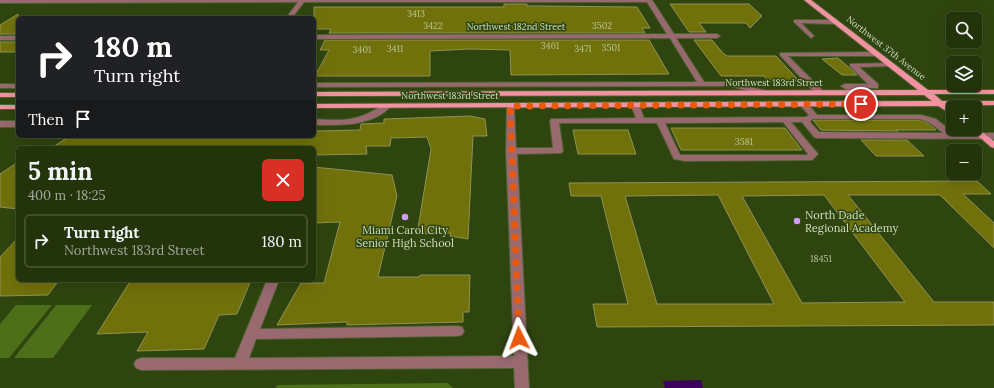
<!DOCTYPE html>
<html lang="en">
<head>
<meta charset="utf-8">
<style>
	body { margin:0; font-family:Lora,serif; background:#2b3c14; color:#f1f3f6; height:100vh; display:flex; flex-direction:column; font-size:15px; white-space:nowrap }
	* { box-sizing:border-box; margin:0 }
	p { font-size:13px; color:#a3aa9d }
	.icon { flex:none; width:22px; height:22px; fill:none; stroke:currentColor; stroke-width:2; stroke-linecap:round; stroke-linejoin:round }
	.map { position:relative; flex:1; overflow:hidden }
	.panel { position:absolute; left:16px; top:146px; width:300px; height:136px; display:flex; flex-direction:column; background:#23340b; border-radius:6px; box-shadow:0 4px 16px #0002,0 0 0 1px #404f2c }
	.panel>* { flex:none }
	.guide { position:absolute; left:16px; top:16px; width:300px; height:122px; border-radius:6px; box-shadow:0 4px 16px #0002,0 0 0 1px #404f2c; background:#202124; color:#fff; overflow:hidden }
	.tools { position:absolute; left:946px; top:12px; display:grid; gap:8px }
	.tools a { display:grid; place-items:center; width:36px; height:36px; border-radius:6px; background:#23340b; box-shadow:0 4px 16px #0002,0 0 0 1px #404f2c; font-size:20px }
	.pin { position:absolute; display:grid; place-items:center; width:34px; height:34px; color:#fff; margin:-17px; border:2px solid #fff; border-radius:50%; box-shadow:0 1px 4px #0007 }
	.me { position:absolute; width:44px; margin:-22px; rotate:357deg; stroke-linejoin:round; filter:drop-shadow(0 0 3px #0008) }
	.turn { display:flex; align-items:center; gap:14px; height:84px; padding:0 12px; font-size:18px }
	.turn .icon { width:52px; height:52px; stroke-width:2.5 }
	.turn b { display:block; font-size:28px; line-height:34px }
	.then { display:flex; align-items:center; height:38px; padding:0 12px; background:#0003; gap:8px; font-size:15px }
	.round { display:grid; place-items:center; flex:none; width:42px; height:42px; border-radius:6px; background:#2b3c14 }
	.overview { display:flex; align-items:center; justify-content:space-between; height:68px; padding:0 12px }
	h1 { font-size:24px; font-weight:800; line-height:30px }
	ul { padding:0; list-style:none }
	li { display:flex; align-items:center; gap:12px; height:54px; margin:0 8px 6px; padding:0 4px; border:2px solid #404f2c; border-radius:6px }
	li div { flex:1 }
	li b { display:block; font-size:15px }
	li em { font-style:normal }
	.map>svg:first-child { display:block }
</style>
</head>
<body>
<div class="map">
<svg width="994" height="388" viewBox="0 0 994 388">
	<rect width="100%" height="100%" fill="#2f450f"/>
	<path fill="#4d6f1a" d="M16 305H52L9 358H0V324Z
		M56 305H92L53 358H14Z
		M448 383 453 388H276L277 385Z"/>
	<path fill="#3d025b" d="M701 380 703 388H665L663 381Z"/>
	<path fill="#71710c" stroke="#909154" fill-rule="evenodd" d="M504 4H527V6H539L637 7 650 28H642L645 33H329L331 29H314V7H504Z
		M670 4H749L762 16 750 28 746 23H699L706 32H689Z
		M18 14V34H0V25Z
		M325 40H649L669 74 511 75 510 50 469 49 430 51V76H315L329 50H320Z
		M694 40H712L723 53 727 56H776L799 81H768L764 76H721Z
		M0 42H18V52H0Z
		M838 58 852 70 857 75H842L822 59Z
		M470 116 485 119 487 136H473L468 239 450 236 451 233 417 234 431 149 427 137 391 138 390 146H366L367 154 314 155V148H51L70 136H314V131L360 130 361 124 384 123V119Z
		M813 120H920L929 124 936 130H896L898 131 821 130Z
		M671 128H785L802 150H681Z
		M573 130H628L636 154H578Z
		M861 140H907L924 156H876Z
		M18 162V209L0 207V174Z
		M314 167 392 175 397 196 378 277H419L420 275H470L469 312H463V322L347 325V322L277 325 301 283H324L340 222 314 223Z
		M977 181 991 194H963L994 223V248L940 195H848L934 302H994V325L597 327 593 304H628L601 196H571L569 183ZM718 195 774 304H657L625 196ZM824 195 905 302 802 303 742 196Z
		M18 238V280H59L48 295 0 296V257Z
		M131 280H251L237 314 219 315 204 349 137 351 148 332 97 334Z"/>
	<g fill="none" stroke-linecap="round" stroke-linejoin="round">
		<g stroke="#4c612f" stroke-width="2">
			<path id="minor" d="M0 0H652L674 34H717L720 36 717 38H676L704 82H730L767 91 768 93 764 95 730 86 314 87V83L697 82 670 38 314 39V35L667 34 647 2H304L292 18H286L298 2 0 3Z
				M794 20H835L838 22 835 24 801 23 814 36 811 38 794 22Z
				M0 36H18V40H0Z
				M780 53 876 52 879 54 876 56H788L823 91V95H817L780 55Z
				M892 63 894 64V66L859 67 878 84V88H853L857 92 853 94 841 86 845 84H868L850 66V64Z
				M0 84H18V88H0Z
				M800 102H806L817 115H921L936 119 954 133H994V139L817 138 814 137 802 122H791L818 154 812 160 685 161 674 159 657 123H559L563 151 561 153 517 154 529 388H515L514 368 141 370 136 368 134 364 136 360 141 358H235L267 280H279L260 329 457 326 462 327 464 331 462 335 457 336 256 339 249 358 514 356 506 151 507 103H510L514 105 516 148H553L550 121 551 119 636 118 631 105 635 103 639 105 644 118 806 117 809 115 799 104ZM812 119H920L930 123 943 133 819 132 810 122ZM783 122 808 154 807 155H680L665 123Z
				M384 104H387L391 106C372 127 340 125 314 125V119C344 121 358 122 384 104Z
				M0 121H18V127H0Z"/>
		</g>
		<g stroke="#4c612f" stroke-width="2">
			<path id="major" d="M804 0H811L928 90H994V94H934L942 101H994V105L948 106 953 109V115L938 106 314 108V104L932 101 924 95 314 96V92L918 90Z
				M0 93H18V97H0Z
				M0 105H18V109H0Z
				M975 127 994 141V148L991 147 970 129H975Z"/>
		</g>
		<use href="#minor" fill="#996970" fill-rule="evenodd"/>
		<use href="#major" fill="#f291a1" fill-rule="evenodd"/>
	</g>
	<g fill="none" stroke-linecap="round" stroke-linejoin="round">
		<path stroke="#ea580c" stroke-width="7" stroke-dasharray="0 12.6" d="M519 338 510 106 861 104"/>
	</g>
	<g fill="#d29cfd" stroke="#2f450f" stroke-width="1.5">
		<circle cx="405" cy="217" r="4"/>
		<circle cx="797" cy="221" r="4"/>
	</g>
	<g text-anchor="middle" stroke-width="3" stroke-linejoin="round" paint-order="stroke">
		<g font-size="9" fill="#b8c394">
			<text x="416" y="17">3413</text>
			<text x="433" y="29">3422</text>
			<text x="602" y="29">3502</text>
			<text x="550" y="49">3461</text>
			<text x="611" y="51">3501</text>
			<text x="395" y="52">3411</text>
			<text x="583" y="52">3471</text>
			<text x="362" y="53">3401</text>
			<text x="744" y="145">3581</text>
			<text x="821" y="262">18451</text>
		</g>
		<g font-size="9" fill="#d0dec2" stroke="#2f450f">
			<text x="516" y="30">Northwest 182nd Street</text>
			<text transform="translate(886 48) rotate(38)" y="3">Northwest 37th Avenue</text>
			<text x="774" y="86">Northwest 183rd Street</text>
			<text x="450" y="99">Northwest 183rd Street</text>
		</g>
		<g font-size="11" fill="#d0dec2" stroke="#2f450f" text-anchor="start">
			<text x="805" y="219">North Dade<tspan x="805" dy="13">Regional Academy</tspan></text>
			<text x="405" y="234" text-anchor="middle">Miami Carol City<tspan x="405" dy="13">Senior High School</tspan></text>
		</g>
	</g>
</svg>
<div class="tools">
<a><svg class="icon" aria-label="search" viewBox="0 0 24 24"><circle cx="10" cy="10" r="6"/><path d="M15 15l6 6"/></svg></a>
<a><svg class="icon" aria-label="layers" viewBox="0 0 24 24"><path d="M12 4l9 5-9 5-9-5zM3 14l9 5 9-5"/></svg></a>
<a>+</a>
<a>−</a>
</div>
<div class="pin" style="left:861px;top:104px;background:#d93025"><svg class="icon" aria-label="arrive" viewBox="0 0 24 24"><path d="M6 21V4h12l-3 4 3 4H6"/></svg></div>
<svg class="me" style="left:519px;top:338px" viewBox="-20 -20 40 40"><path d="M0-17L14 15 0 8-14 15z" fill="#ea580c" stroke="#fff" stroke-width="4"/></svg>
<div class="guide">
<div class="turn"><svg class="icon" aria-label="right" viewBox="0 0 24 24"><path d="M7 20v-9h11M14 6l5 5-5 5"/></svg><div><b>180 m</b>Turn right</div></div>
<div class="then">Then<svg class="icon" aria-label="arrive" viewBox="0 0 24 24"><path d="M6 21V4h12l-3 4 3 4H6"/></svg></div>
</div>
<section class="panel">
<div class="overview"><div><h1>5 min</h1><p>400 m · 18:25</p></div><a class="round" style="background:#d93025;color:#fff"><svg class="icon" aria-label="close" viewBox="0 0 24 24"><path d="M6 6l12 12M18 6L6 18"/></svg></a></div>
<ul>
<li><svg class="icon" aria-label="right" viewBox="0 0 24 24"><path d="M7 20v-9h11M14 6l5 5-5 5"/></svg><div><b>Turn right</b><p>Northwest 183rd Street</p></div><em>180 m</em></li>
</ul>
</section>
</div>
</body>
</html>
